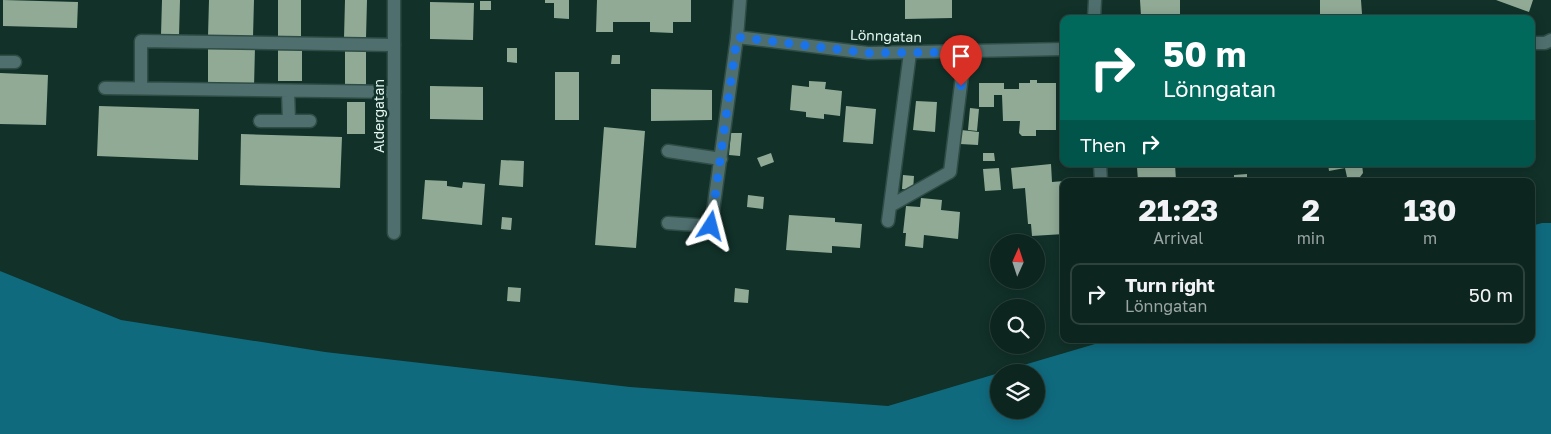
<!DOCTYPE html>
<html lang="en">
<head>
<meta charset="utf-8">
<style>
	body { margin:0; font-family:"Golos Text",sans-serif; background:#1b312c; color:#f1f3f6; height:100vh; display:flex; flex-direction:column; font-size:19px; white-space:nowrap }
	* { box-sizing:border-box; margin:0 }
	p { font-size:16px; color:#9aa5a4 }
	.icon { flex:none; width:28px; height:28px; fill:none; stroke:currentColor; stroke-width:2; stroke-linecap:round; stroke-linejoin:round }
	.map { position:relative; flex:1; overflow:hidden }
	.side { position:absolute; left:1060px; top:178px; width:475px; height:165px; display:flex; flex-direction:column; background:#0d251f; border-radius:10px; box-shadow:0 2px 12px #0003,0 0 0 1px #2d423d }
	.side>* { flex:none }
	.top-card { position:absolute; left:1060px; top:15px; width:475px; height:152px; border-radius:10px; box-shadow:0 2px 12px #0003,0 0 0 1px #2d423d; background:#00695c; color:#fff; overflow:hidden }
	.needle { width:32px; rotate:3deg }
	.controls { position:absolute; left:990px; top:234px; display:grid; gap:10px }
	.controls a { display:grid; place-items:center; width:55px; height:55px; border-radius:50%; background:#0d251f; box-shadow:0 2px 12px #0003,0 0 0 1px #2d423d; font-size:25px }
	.pin { position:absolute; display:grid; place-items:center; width:42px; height:42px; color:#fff; margin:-51px -21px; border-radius:50% 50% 50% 0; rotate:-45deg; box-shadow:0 0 5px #0007 }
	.pin .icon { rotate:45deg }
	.me { position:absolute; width:55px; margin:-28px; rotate:9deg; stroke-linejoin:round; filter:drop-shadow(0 0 4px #0008) }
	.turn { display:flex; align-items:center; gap:18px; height:105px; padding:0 20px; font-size:22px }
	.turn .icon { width:65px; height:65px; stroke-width:2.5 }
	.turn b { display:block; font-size:35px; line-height:42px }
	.then { display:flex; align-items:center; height:48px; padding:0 20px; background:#0003; gap:10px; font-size:19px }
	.eta { display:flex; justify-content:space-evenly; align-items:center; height:85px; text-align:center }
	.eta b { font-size:30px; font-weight:700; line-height:35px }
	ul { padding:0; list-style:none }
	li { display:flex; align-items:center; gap:15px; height:62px; margin:0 10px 8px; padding:0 10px; border:2px solid #2d423d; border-radius:10px }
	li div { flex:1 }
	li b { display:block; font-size:19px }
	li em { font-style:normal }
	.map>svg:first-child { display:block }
</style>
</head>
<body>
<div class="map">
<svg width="1551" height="434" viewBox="0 0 1551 434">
	<rect width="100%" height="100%" fill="#113129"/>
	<path fill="#106a7e" d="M1542 223H1551V434H0V271L121 320 325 352 630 387 888 406 999 373V410H1036V372H1000L1112 339H1531V226Z"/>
	<path fill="#90aa96" d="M3 0 78 2 77 28 3 26Z
		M162 0H180L179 36 161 35Z
		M209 0H254L253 37 208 36Z
		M278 0H301V39L278 38Z
		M345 0H367L366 38H344Z
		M545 0H569V19L554 18V3H545Z
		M597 0H691V22H673V33L650 32V22H613V32H596Z
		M905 0H952V18L905 19Z
		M1140 0H1180V16H1141Z
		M1320 0H1361L1362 14H1320Z
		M1496 0H1533L1529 12Z
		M480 1H491V10H480Z
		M430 2 474 3 473 40 430 39Z
		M208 46 255 47 254 87 208 86Z
		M278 48H302V81H278Z
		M507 48H517V63L507 62Z
		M345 49 366 50V85H345Z
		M612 55H620V64H611Z
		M555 72H579V120H555Z
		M0 73 48 75 46 125 0 124Z
		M1030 80H1037V83H1056V130H1036V136H1022L1019 133 1020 121H1003L1002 95H994V107H979V83H1004V89H1019V83H1030Z
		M809 81 826 82 825 89 842 91 840 116 824 114V119L806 117V112L790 110 792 85 809 87Z
		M430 86 483 87V120L430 119Z
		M651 89 712 90V120L651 121Z
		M916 101 937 102 935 132 913 130Z
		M347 102H365V134H347Z
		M99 106 199 109 198 160 97 156Z
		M846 106 876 109 873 144 843 142Z
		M970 108 979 109 977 131 968 130Z
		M604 127 645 131 636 248 595 245Z
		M961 130 979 132 978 145 960 144Z
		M731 133H742L740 156 729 155Z
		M241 134 342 137 340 188 240 185Z
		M771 153 774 162 761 167 757 158Z
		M983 153H994L995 161H983Z
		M501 160 524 161 523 187 499 185Z
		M1051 164 1052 182 1064 181V234L1032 236 1031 224H1028L1025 188 1013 189 1011 168Z
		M1147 164H1175L1176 181H1138L1137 167 1148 166Z
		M1328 164H1362L1363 173 1360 177 1350 179 1347 177 1345 168 1329 171Z
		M999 168 1001 190 985 191 983 169Z
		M1247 174V181H1234V175Z
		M903 175 914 176 913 190 902 189Z
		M425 180 447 181V186L462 188 463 182 485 184 482 225 422 219Z
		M748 195 764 197 763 209 747 207Z
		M921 198 942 200 941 210 960 212 958 239 924 235 923 248 905 246 906 233H903L906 206 920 207Z
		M789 215 835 218V222L862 224 860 248 832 246V253L786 250Z
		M502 217 512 218 511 230 501 229Z
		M508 287 521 288 520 302 507 301Z
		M735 288 749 290 748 303 734 302Z"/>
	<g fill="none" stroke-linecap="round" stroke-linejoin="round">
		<g stroke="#2f4d45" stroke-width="15">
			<path id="lane" d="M0 62H15
				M105 88 394 92
				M141 88V41L394 45
				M260 121H289L288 91
				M289 121H310
				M668 151 721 159
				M890 206 950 172 965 52
				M888 221 910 53
				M668 223 711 226 737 37"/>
		</g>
		<g stroke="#2f4d45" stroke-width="15">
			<path id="street" d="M740 0 737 37 868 53 1064 49
				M1094 19 1095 0
				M1531 43H1545L1551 40
				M1100 164 1101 181
				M394 233V0"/>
		</g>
		<use href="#lane" stroke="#4f6f6f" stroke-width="12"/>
		<use href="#street" stroke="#4f6f6f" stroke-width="12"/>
	</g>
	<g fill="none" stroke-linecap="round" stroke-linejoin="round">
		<path stroke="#1a73e8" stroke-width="9" stroke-dasharray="0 16.2" d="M711 226 737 37 868 53 965 52 961 86"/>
	</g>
	<g text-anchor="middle" stroke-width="5" stroke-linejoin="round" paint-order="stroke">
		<g font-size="14" fill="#e5f7f1" stroke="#113129">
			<text transform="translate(886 36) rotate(2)" y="5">Lönngatan</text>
			<text transform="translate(379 116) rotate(-90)" y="5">Aldergatan</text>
		</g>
	</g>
</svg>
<div class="controls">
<a><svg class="needle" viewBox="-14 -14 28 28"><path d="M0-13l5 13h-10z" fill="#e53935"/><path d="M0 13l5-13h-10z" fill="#9aa5a4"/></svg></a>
<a><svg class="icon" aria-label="search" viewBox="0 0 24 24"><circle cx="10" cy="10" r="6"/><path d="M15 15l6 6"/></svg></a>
<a><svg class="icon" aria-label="layers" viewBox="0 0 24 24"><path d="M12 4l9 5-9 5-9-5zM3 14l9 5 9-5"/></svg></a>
</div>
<div class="pin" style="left:961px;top:86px;background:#d93025"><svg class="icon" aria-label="arrive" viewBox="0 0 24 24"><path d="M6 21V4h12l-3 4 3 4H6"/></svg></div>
<svg class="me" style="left:711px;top:226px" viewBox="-20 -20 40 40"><path d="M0-17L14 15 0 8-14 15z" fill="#1a73e8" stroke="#fff" stroke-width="4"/></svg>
<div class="top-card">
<div class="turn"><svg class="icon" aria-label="right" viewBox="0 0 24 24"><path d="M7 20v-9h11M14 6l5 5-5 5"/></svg><div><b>50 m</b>Lönngatan</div></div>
<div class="then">Then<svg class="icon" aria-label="right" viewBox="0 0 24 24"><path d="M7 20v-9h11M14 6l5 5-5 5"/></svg></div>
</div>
<section class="side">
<div class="eta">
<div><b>21:23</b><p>Arrival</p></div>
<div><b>2</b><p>min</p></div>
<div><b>130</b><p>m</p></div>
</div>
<ul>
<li><svg class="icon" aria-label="right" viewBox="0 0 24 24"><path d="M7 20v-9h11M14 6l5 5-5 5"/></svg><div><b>Turn right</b><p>Lönngatan</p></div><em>50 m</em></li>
</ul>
</section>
</div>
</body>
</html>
